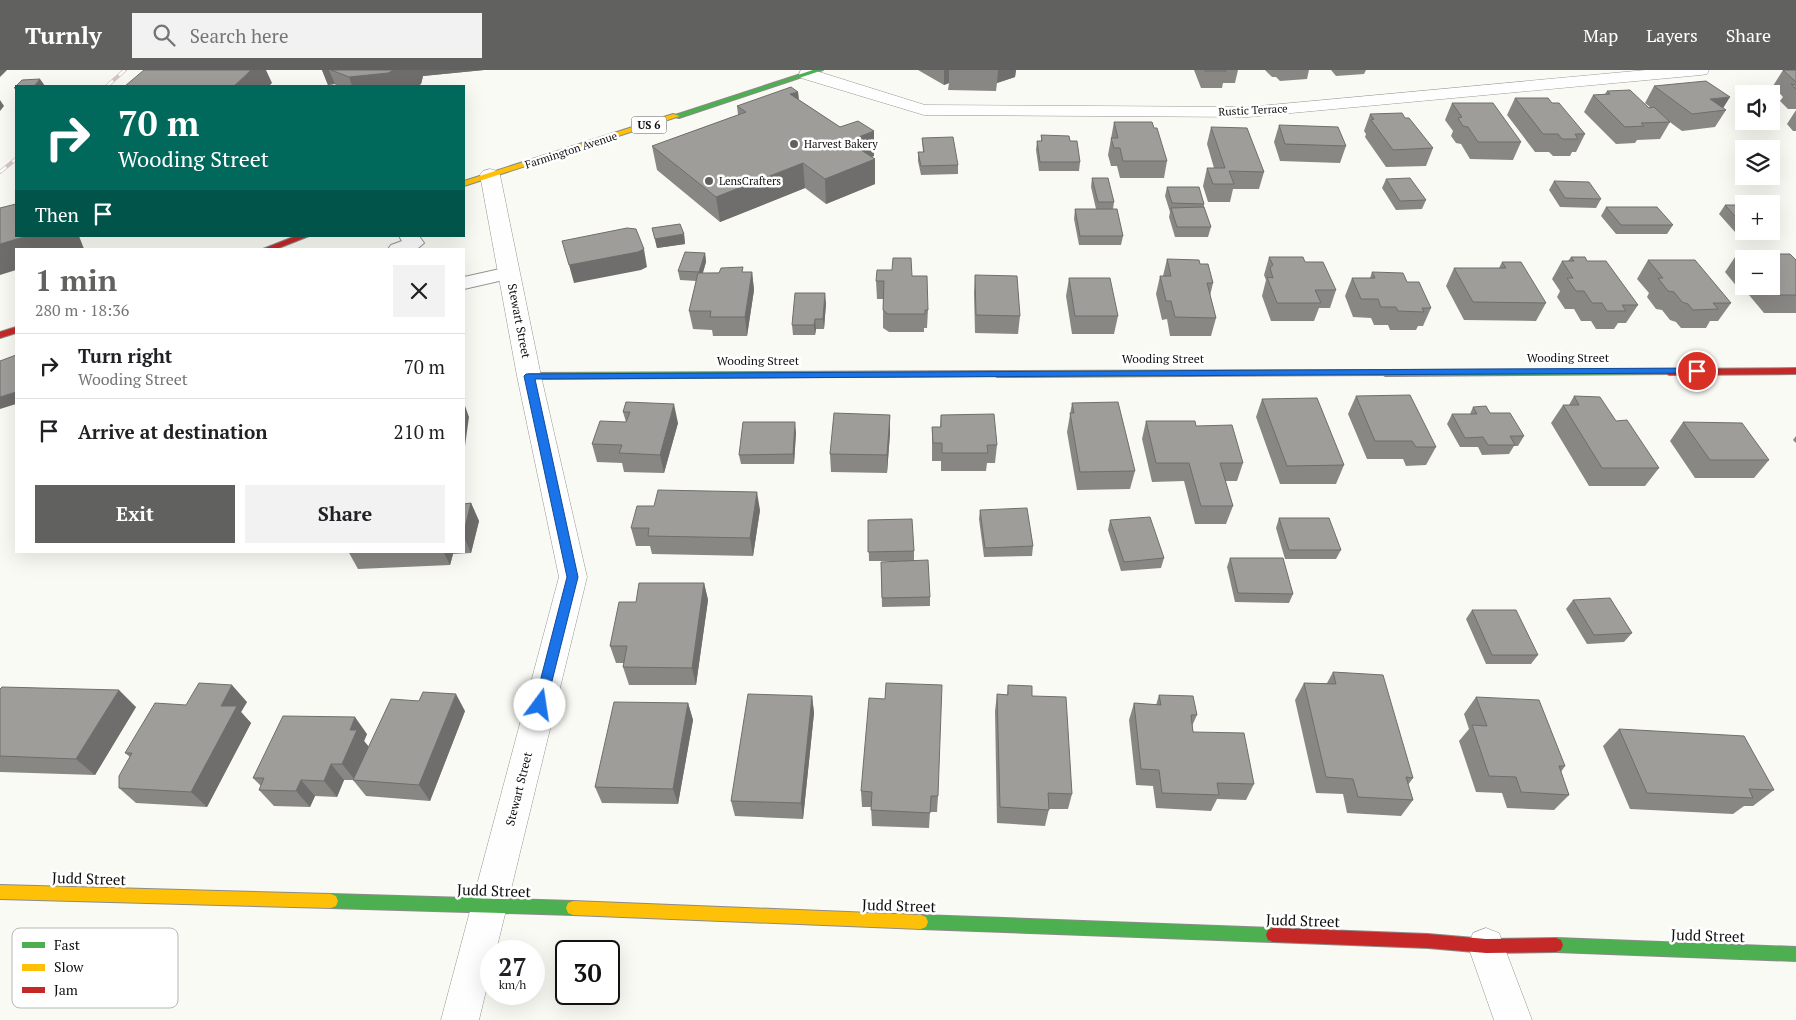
<!DOCTYPE html>
<html lang="en">
<head>
<meta charset="utf-8">
<style>
	body { margin:0; font-family:"PT Serif",serif; background:#f2f2f2; color:#202124; height:100vh; display:flex; flex-direction:column; font-size:19px; white-space:nowrap }
	* { box-sizing:border-box; margin:0 }
	p { font-size:16px; color:#757577 }
	.icon { flex:none; width:28px; height:28px; fill:none; stroke:currentColor; stroke-width:2; stroke-linecap:round; stroke-linejoin:round }
	.map { position:relative; flex:1; overflow:hidden }
	.side { position:absolute; left:15px; top:178px; width:450px; height:305px; display:flex; flex-direction:column; background:#fff; border-radius:0px; box-shadow:0 5px 20px #0002 }
	.side>* { flex:none }
	.guide { position:absolute; left:15px; top:15px; width:450px; height:152px; border-radius:0px; box-shadow:0 5px 20px #0002; background:#00695c; color:#fff; overflow:hidden }
	.buttons { position:absolute; left:1735px; top:15px; display:grid; gap:10px }
	.buttons a { display:grid; place-items:center; width:45px; height:45px; border-radius:0px; background:#fff; box-shadow:0 5px 20px #0002; font-size:25px }
	.speed { position:absolute; left:480px; top:870px; display:flex; gap:10px; font-size:25px; font-weight:700; text-align:center }
	.speed>* { display:grid; place-content:center; width:65px; height:65px; border-radius:50%; background:#fff; box-shadow:0 5px 20px #0002; line-height:1 }
	.speed small { font-size:12px; font-weight:400 }
	.speed .limit { border:2px solid #111; border-radius:8px; background:#fff; color:#111 }
	.pin { position:absolute; display:grid; place-items:center; width:42px; height:42px; color:#fff; margin:-21px; border:2px solid #fff; border-radius:50%; box-shadow:0 1px 5px #0007 }
	.me { position:absolute; width:55px; margin:-28px; rotate:14deg; stroke-linejoin:round; filter:drop-shadow(0 0 4px #0008) }
	.turn { display:flex; align-items:center; gap:18px; height:105px; padding:0 20px; font-size:22px }
	.turn .icon { width:65px; height:65px; stroke-width:2.5 }
	.turn b { display:block; font-size:35px; line-height:42px }
	.then { display:flex; align-items:center; height:48px; padding:0 20px; background:#0003; gap:10px; font-size:19px }
	.round { display:grid; place-items:center; flex:none; width:52px; height:52px; border-radius:0px; background:#f2f2f2 }
	.headline { display:flex; align-items:center; justify-content:space-between; height:85px; padding:0 20px }
	h1 { font-size:30px; font-weight:700; line-height:38px; color:#616160 }
	.primary-button { display:flex; gap:10px; margin-top:auto; padding:10px 20px }
	.primary-button a { flex:1; height:58px; border-radius:0px; background:#616160; color:#fff; font-size:20px; font-weight:700; line-height:58px; text-align:center }
	.primary-button a+a { background:#f2f2f2; color:#202124 }
	ul { padding:0; list-style:none }
	li { display:flex; align-items:center; gap:15px; height:65px; padding:0 20px; border-top:1px solid #e0e0e0 }
	li div { flex:1 }
	li b { display:block; font-size:19px }
	li em { font-style:normal }
	header { display:flex; align-items:center; gap:30px; box-sizing:border-box; height:70px; padding:0 25px; background:#616160; color:#fff }
	header strong { font-size:24px }
	nav { display:flex; gap:28px; margin-inline-start:auto; font-size:18px }
	.search { width:350px; height:45px; background:#f2f2f2; display:flex; align-items:center; gap:12px; box-sizing:border-box; padding:0 18px; border-radius:0px; color:#757577; font-size:19px }
	.map>svg:first-child { display:block }
</style>
</head>
<body>
<header>
<strong>Turnly</strong>
<div class="search"><svg class="icon" aria-label="search" viewBox="0 0 24 24"><circle cx="10" cy="10" r="6"/><path d="M15 15l6 6"/></svg>Search here</div>
<nav><a>Map</a><a>Layers</a><a>Share</a></nav>
</header>
<div class="map">
<svg width="1796" height="950" viewBox="0 0 1796 950">
	<rect width="100%" height="100%" fill="#fafaf5"/>
	<g fill="none" stroke-linecap="round" stroke-linejoin="round">
		<g stroke="#959593" stroke-width="2">
			<path id="lane" d="M399 166H419L424 173 417 179H388L391 175 402 171Z
				M509 197 516 199 519 203 516 207 464 219V207Z"/>
		</g>
		<g stroke="#959593" stroke-width="1">
			<path id="street" d="M801 0H813L925 35 1248 37 1646 0H1709L1707 4 1701 5 1248 47 924 45 801 8 799 4Z
				M490 99 497 101 500 105 541 306 587 507 496 881H491V900L479 950H441L559 507 517 306 480 105 483 101Z
				M1486 858 1499 863 1532 950H1494L1468 876 1473 863Z"/>
		</g>
		<g stroke="#8b8b89" stroke-width="2">
			<path id="fast" d="M813 0H823L679 48 672 46Z
				M1669 299 1674 302 1672 304 1385 306 1380 303 1385 300Z
				M997 301 1000 302 1002 304 1000 306 529 309 524 306 529 303Z
				M331 824 573 831 578 833 580 838 578 843 573 845 331 838 326 836 324 831 326 826Z
				M921 845 1273 858 1278 860 1280 865 1278 870 1273 872 921 859 916 857 914 852 916 847Z
				M1556 868 1796 877V891L1556 882 1551 880 1549 875 1551 870Z"/>
		</g>
		<g stroke="#8b8b89" stroke-width="2">
			<path id="slow" d="M673 44 680 46 464 116V111Z
				M1385 300 1390 303 1388 305 997 307 992 304 997 301Z
				M0 815 331 824 336 826 338 831 336 836 331 838 0 829Z
				M573 831 921 845 926 847 928 852 926 857 921 859 573 845 568 843 566 838 568 833Z"/>
		</g>
		<g stroke="#8b8b89" stroke-width="2">
			<path id="jam" d="M296 166H309L276 179H263Z
				M16 257V263L0 268V262Z
				M1796 298V304L1669 305 1664 302 1669 299Z
				M1273 858 1428 864 1486 869 1556 868 1561 870 1563 875 1561 880 1556 882 1486 883 1428 878 1273 872 1268 870 1266 865 1268 860Z"/>
		</g>
		<use href="#lane" fill="#fefefe" fill-rule="evenodd"/>
		<use href="#street" fill="#fefefe" fill-rule="evenodd"/>
		<use href="#fast" fill="#4caf50" fill-rule="evenodd"/>
		<use href="#slow" fill="#ffc107" fill-rule="evenodd"/>
		<use href="#jam" fill="#c62828" fill-rule="evenodd"/>
		<g stroke="#d5c7c6" stroke-width="4">
			<path id="rail" d="M107 16 125 0
				M0 102 16 89"/>
		</g>
		<use href="#rail" stroke="#fff" stroke-width="2.5" stroke-dasharray="8" stroke-linecap="butt"/>
	</g>
	<path fill="#888784" fill-rule="evenodd" d="M322 0H484L423 6 421 14 417 16H336L335 14 328 15Z
		M918 0H1016L1015 7 997 13 996 21 948 20 949 13 944 15Z
		M1194 0H1238L1235 13H1223L1222 18H1201Z
		M1265 0H1309L1307 9 1280 11 1276 7H1272Z
		M1331 0H1366L1364 4 1336 6Z
		M1783 0H1796V39H1788L1780 31 1783 27 1773 16Z
		M1654 16 1723 38 1726 40 1715 57 1682 61 1667 50 1670 52 1660 69 1637 70 1635 73 1616 74 1584 42 1593 25 1605 24 1607 21 1651 38 1645 33Z
		M798 22 799 30 840 57 874 61V86L871 87 875 114 826 134 805 118 720 152 657 100 652 76 738 45 737 36Z
		M1515 28 1552 33 1585 64 1576 82H1572L1570 86H1553L1549 82H1535L1507 45Z
		M1452 33 1521 72 1513 90 1470 89 1461 74 1456 73 1451 66 1453 61 1445 50Z
		M1796 40V61H1793L1787 54Z
		M1370 44 1405 48 1433 78 1426 96 1386 97 1365 67 1366 64 1364 61Z
		M1114 52 1154 58 1167 91 1164 108H1120L1117 96H1111L1108 85Z
		M1279 55 1346 76 1340 93 1280 91 1274 72Z
		M1211 57 1264 102 1259 119H1233L1230 132H1208L1203 116 1207 98H1214L1207 74Z
		M1041 65 1070 71 1080 92 1079 101H1039L1036 80 1037 71H1041Z
		M922 68 958 95V104L921 105 918 91V82H923Z
		M1092 108 1114 132 1113 139 1123 166 1121 175H1079L1074 149 1075 139H1096L1091 117Z
		M1386 109 1426 130 1422 139 1396 140 1382 118Z
		M1554 111 1601 129 1596 138 1560 137 1549 120Z
		M1167 117 1204 134V137L1211 157 1208 167H1175L1169 147 1170 142 1165 126Z
		M1725 135H1744V161H1757L1755 163 1735 162 1719 144Z
		M1606 137 1673 155 1667 164H1616L1601 146Z
		M652 158 684 164 685 174 657 178Z
		M705 183 706 192 703 203 752 202 754 220 747 266H713L712 260 693 259 689 241 696 211 680 210 678 201Z
		M1737 184 1796 190V243H1764L1744 219 1738 218 1725 202ZM1744 189H1771V216H1744Z
		M1269 187 1305 192 1336 220 1330 238H1319L1314 251H1271L1262 226 1266 210 1264 205Z
		M1571 187 1587 191 1638 235 1626 253H1618L1614 259H1596L1591 251H1581L1574 239H1565L1557 227 1560 221 1552 209 1562 191H1568Z
		M1167 189 1213 213 1210 226 1216 248 1211 266H1170L1167 249 1162 250 1156 224 1160 206H1163Z
		M1648 190 1731 233 1718 251H1710L1706 258H1681L1676 252 1670 250 1662 240 1656 239 1647 227 1649 223 1637 209Z
		M1502 192 1546 233 1536 251 1464 250 1446 216 1454 198H1499Z
		M1372 202 1407 212 1431 238 1423 256H1418L1416 260H1390L1388 255H1374L1371 248 1353 247 1345 226 1352 208H1370Z
		M975 205 1020 246 1018 264 975 263 974 223Z
		M912 206 928 240 927 258H924V262H889L883 258V229H877L876 211Z
		M1069 208 1118 246 1114 264H1072L1066 226Z
		M826 233 824 259H816L815 265H793L792 255Z
		M1356 326 1436 377 1426 395 1406 396 1403 389H1367L1348 344Z
		M1574 326 1616 351 1659 398 1645 416H1589L1551 353 1563 335H1569Z
		M1262 329 1344 395 1336 414H1280L1256 347Z
		M626 332 678 353 664 403 624 402 622 393 597 392 592 374 626 352 623 342Z
		M1072 333 1135 401 1130 419 1077 420 1067 362Z
		M1473 337 1490 343 1524 366 1518 376H1514L1509 384 1482 385 1478 377H1460L1447 354 1452 344H1470Z
		M890 345V363L887 403 831 402 830 384Z
		M941 345 997 375 995 393H987L986 401H941V391H932V357H940Z
		M1146 351 1196 356 1243 393 1237 411H1225L1233 436 1226 454H1195L1184 411 1152 412 1142 369Z
		M1683 352 1769 390 1754 408H1695L1670 371Z
		M796 362 794 394H741L739 385Z
		M1796 366V373L1793 370Z
		M471 433 479 451 471 483 453 484 450 495 358 499 348 481H464V434Z
		M760 440 753 486 652 484 650 476H636L631 458Z
		M980 440 1033 476 1032 486 984 487 979 449Z
		M1279 448 1341 480 1336 489H1285L1276 458Z
		M868 450 914 481V491H869Z
		M1110 450 1164 488 1161 498 1121 501 1108 460Z
		M1230 488 1293 524 1289 533 1235 532 1227 497Z
		M881 492 930 527V536L882 537Z
		M704 513 708 530 696 615H629L623 597 624 593H616L610 576 636 532Z
		M1573 530 1632 563 1624 572 1587 574 1566 539Z
		M1472 540 1538 585 1531 594H1486L1466 549Z
		M1333 602 1413 708 1408 715 1413 730 1401 746 1347 743 1343 724 1316 723 1295 630 1304 613H1327Z
		M1008 615 1032 626 1072 724 1068 739H1049L1045 756 997 753 995 641 997 624 1007 625Z
		M0 619 136 637 95 705 0 702Z
		M1159 625 1197 645 1192 656 1193 662 1254 714 1246 730 1217 729 1211 741 1156 738 1153 716 1136 715 1129 650 1134 633 1156 635Z
		M812 626 814 643 803 749 735 746 731 731Z
		M1476 627 1565 696 1561 702 1569 725 1554 740 1507 738 1502 723 1476 722 1459 671 1469 659 1464 644Z
		M247 632 241 642 251 653 207 737 136 733 119 718 130 687 125 683 186 635Z
		M688 633 693 650 678 734 602 733 595 717Z
		M465 641 430 731 366 726 353 710H344L337 727 315 726 310 737 274 736 259 720 261 716 253 708 367 664 364 671 369 677Z
		M1619 659 1774 720 1753 736H1744L1733 744 1630 739 1603 676Z
		M861 721 938 726 937 742H930L929 758 872 756 871 737H862Z"/>
	<path fill="#6f6e6c" d="M0 0H7L0 7Z
		M251 0H266L272 13 269 16H234Z
		M322 0H329L335 14 328 15Z
		M394 0H484L423 6 421 14 417 16H352L349 7Z
		M944 0H949V13L944 15Z
		M998 0H1016L1015 7 997 13Z
		M40 9 45 16H34Z
		M798 22 800 45 790 24Z
		M1730 27 1722 40 1710 29Z
		M0 30 4 36 0 41Z
		M874 61V86L869 88 875 89V114L826 134 825 109 856 68Z
		M803 93 805 118 720 152 716 127Z
		M684 164 685 174 657 178 655 169Z
		M27 166H79L84 179H16V200L0 205V174Z
		M644 179 647 197 641 200 574 213 569 195Z
		M705 183 706 192 700 211 699 202Z
		M752 202 754 220 747 266 745 247Z
		M825 223 826 233 824 259 823 249Z
		M815 249 816 259 815 265 814 255Z
		M16 322V334L0 339V327Z
		M464 333 469 347 464 383Z
		M674 334 678 353 664 403 660 385Z
		M890 345V363L887 403V385Z
		M795 352 796 362 794 394 793 384Z
		M757 422 760 440 753 486 750 468Z
		M471 433 479 451 471 483 464 467V461Z
		M443 481H452L453 484 450 495Z
		M704 513 708 530 696 615 692 598Z
		M232 615 247 632 241 642 251 653 207 737 191 722 221 636Z
		M119 620 136 637 95 705 76 689Z
		M456 624 465 641 430 731 419 715Z
		M812 626 814 643 803 749 801 733Z
		M688 633 693 650 678 734 673 719Z
		M355 647 367 664 364 671 369 677 355 710 342 694 350 660Z
		M331 694 344 710 337 727 324 711Z
		M301 710 315 726 310 737 296 721Z"/>
	<path fill="#9e9d9a" stroke="#6f6e6c" d="M144 0H251L234 16H125Z
		M331 0H394L388 3 349 7Z
		M1205 0H1225L1226 1H1205Z
		M1783 0H1796V12Z
		M40 9 34 16H16V18H14L22 10Z
		M1706 11 1730 27 1710 29 1726 40 1692 44 1654 16Z
		M1791 14 1796 15V19Z
		M791 17 798 22 790 24 840 57 858 51 874 61 856 68 869 76 861 80 875 89 825 109 803 93 716 127 652 76 746 42 737 36Z
		M1630 20 1649 38 1654 37 1670 52 1641 53 1644 56 1625 57 1593 25 1610 24 1607 21Z
		M1515 28H1548L1552 33H1559L1585 64H1575L1578 69H1562L1558 64H1543Z
		M1452 33H1493L1521 72H1478L1468 57 1463 56 1458 48 1462 47Z
		M1402 43 1405 48H1409L1433 78 1393 80 1371 50 1374 49 1370 44Z
		M1114 52H1152L1154 58H1157L1167 91H1123L1120 78H1114L1111 68H1118Z
		M1279 55 1338 57 1346 76 1285 74Z
		M1211 57 1247 58 1264 102 1229 101 1234 114H1213L1207 98H1225Z
		M1041 65 1069 66 1070 71H1077L1080 92H1040L1037 71H1042Z
		M953 67 958 95 921 96 918 82H924L922 68Z
		M1092 108H1108L1114 132H1098Z
		M1410 108 1426 130 1400 131 1386 109Z
		M1554 111 1589 112 1601 129 1565 128Z
		M1167 117H1199L1204 134 1172 133Z
		M16 134V166H27L0 174V138Z
		M1725 135H1744V153H1741Z
		M1204 137 1211 157H1177L1171 138Z
		M1606 137H1657L1673 155H1621Z
		M1075 139H1117L1123 166H1080Z
		M680 154 684 164 655 169 652 158Z
		M627 158 636 159 644 179 638 182 569 195 562 171Z
		M685 182 705 183 699 202 678 201Z
		M1737 184H1790L1796 190V225H1778L1770 216H1771V189H1744V191Z
		M1269 187H1303L1305 192H1323L1336 220H1315L1321 233H1277L1267 207 1273 208 1270 198 1273 195Z
		M1571 187H1585L1587 191H1606L1638 235H1622L1626 241H1607L1602 233H1592L1584 221H1576L1567 208H1573L1562 191H1574Z
		M893 188H911L912 206H927L928 240H925V244H888L883 240 884 211H876L877 200H892Z
		M1167 189 1199 190 1200 194H1208L1213 213H1207L1216 248 1175 247 1171 231H1166L1160 206H1171Z
		M1648 190H1695L1731 233H1713L1718 239 1693 240 1688 234 1682 232 1674 222 1668 221 1658 208H1663Z
		M1502 192H1521L1546 233 1473 232 1454 198H1506Z
		M743 197 742 202H752L745 247H710L711 241H689L698 203H719L721 198Z
		M1372 202 1403 203 1407 212H1419L1431 238H1422L1424 242 1398 241 1396 237H1381L1378 229H1361L1352 208H1375Z
		M975 205 1017 206 1020 246 976 245Z
		M1069 208H1110L1118 246H1075Z
		M795 223H825L823 249H815L814 255H792Z
		M16 285V322L0 327V291Z
		M1410 325 1436 377H1416L1412 371H1375L1356 326Z
		M1574 326 1600 327 1616 351 1627 350 1659 398H1602L1563 335H1579Z
		M1317 328 1344 395 1287 396 1262 329Z
		M626 332 674 334 660 385 619 383 622 375 592 374 600 351 626 352 630 342H623Z
		M1118 332 1135 401 1080 402 1070 343H1074L1072 333Z
		M1486 336 1490 343H1510L1524 366H1510L1515 375H1488L1483 367 1465 368 1452 344H1477L1473 337Z
		M834 343 890 345 887 385 830 384Z
		M994 344 997 375H987L988 383H942V373H933L932 357H941V345Z
		M1146 351H1195L1196 356 1232 355 1243 393H1220L1233 436H1201L1189 393H1156Z
		M743 352H795L793 384 739 385Z
		M1683 352 1742 353 1769 390H1710Z
		M658 420 757 422 750 468 648 466 649 458H631L637 436H654Z
		M471 433 464 461V434Z
		M1027 438 1033 476 985 478 980 440Z
		M1150 447 1164 488 1124 492 1110 450Z
		M1279 448H1329L1341 480H1289Z
		M912 449 914 481 868 482V450Z
		M1230 488H1283L1293 524 1238 523Z
		M928 490 930 527 882 528 881 492Z
		M639 513H704L692 598 623 597 627 576H610L619 532H636Z
		M1610 528 1632 563 1594 565 1573 530Z
		M1472 540H1516L1538 585H1492Z
		M1333 602 1383 605 1413 708 1406 707 1413 730 1358 727 1353 709 1326 707 1304 613 1336 614Z
		M199 613 232 615 221 636H237L191 722 119 718V706L132 683H125L155 633 186 635Z
		M886 613 942 615 938 726H931L930 743 871 740 872 722 861 721 869 628 885 629Z
		M1008 615 1032 616V626L1066 627 1072 724 1048 723 1049 740 1000 737 997 624 1008 625Z
		M2 617 119 620 76 689 0 686V619Z
		M423 622 456 624 419 715 353 710 391 629 419 631Z
		M748 624 812 626 801 733 731 731Z
		M1159 625 1193 626 1197 645H1191L1193 662 1244 663 1254 714 1217 713 1219 725 1162 723 1159 700 1141 699 1134 633 1161 635Z
		M1476 627 1539 630 1565 696H1559L1569 725 1521 722 1516 707 1489 706 1472 655 1487 656Z
		M614 632 688 633 673 719 595 717Z
		M283 646 355 647 350 660H357L342 694H331L324 711 301 710 296 721 259 720 264 708H253Z
		M1619 659 1744 666 1774 720 1749 719 1753 728 1647 723Z"/>
	<path fill="#1a73e8" stroke="#114b97" d="M1697 298 1701 299V303L535 309 578 507 545 639 540 640 535 639 534 635 567 507 524 306 526 304Z"/>
	<g fill="#616160" stroke="#fff" stroke-width="2">
		<circle cx="794" cy="74" r="5"/>
		<circle cx="709" cy="111" r="5"/>
	</g>
	<g text-anchor="middle" stroke-width="5" stroke-linejoin="round" paint-order="stroke">
		<g font-size="11" fill="#0f0f0f" stroke="#fff">
			<text transform="translate(1253 40) rotate(-3)" y="4">Rustic Terrace</text>
			<text transform="translate(571 80) rotate(-18)" y="4">Farmington Avenue</text>
		</g>
		<rect fill="#fff" stroke="#575757" stroke-width="1" x="631.5" y="46.5" width="35" height="17" rx="4"/>
		<g font-size="11" font-weight="bold" fill="#0f0f0f">
			<text x="649" y="59">US 6</text>
		</g>
		<g font-size="11" fill="#0f0f0f" stroke="#fff" text-anchor="start">
			<text x="804" y="78">Harvest Bakery</text>
			<text x="719" y="115">LensCrafters</text>
		</g>
		<g font-size="12" fill="#0f0f0f" stroke="#fff">
			<text transform="translate(519 251) rotate(79)" y="4">Stewart Street</text>
			<text x="1568" y="292">Wooding Street</text>
			<text x="1163" y="293">Wooding Street</text>
			<text x="758" y="295">Wooding Street</text>
			<text transform="translate(519 719) rotate(-76)" y="4">Stewart Street</text>
		</g>
		<g font-size="15" fill="#0f0f0f" stroke="#fff">
			<text transform="translate(89 809) rotate(2)" y="5">Judd Street</text>
			<text transform="translate(494 821) rotate(2)" y="5">Judd Street</text>
			<text transform="translate(899 836) rotate(2)" y="5">Judd Street</text>
			<text transform="translate(1303 851) rotate(2)" y="5">Judd Street</text>
			<text transform="translate(1708 866) rotate(2)" y="5">Judd Street</text>
		</g>
	</g>
	<rect x="12" y="858" width="166" height="80" rx="8" fill="#fff" stroke="#b7b7b7" stroke-width="1"/>
	<rect x="22" y="872" width="23" height="6" fill="#4caf50"/>
	<rect x="22" y="894" width="23" height="7" fill="#ffc107"/>
	<rect x="22" y="917" width="23" height="6" fill="#c62828"/>
	<g font-size="14" fill="#0f0f0f">
		<text x="54" y="880">Fast</text>
		<text x="54" y="902">Slow</text>
		<text x="54" y="925">Jam</text>
	</g>
</svg>
<div class="buttons">
<a><svg class="icon" aria-label="sound" viewBox="0 0 24 24"><path d="M4 9h4l5-4v14l-5-4H4zM17 9q2 3 0 6"/></svg></a>
<a><svg class="icon" aria-label="layers" viewBox="0 0 24 24"><path d="M12 4l9 5-9 5-9-5zM3 14l9 5 9-5"/></svg></a>
<a>+</a>
<a>−</a>
</div>
<div class="speed"><div>27<small>km/h</small></div><div class="limit">30</div></div>
<div class="pin" style="left:1697px;top:301px;background:#d93025"><svg class="icon" aria-label="arrive" viewBox="0 0 24 24"><path d="M6 21V4h12l-3 4 3 4H6"/></svg></div>
<svg class="me" style="left:540px;top:635px" viewBox="-20 -20 40 40"><circle r="19" fill="#fff"/><path d="M0-13L10 11 0 6-10 11z" fill="#1a73e8"/></svg>
<div class="guide">
<div class="turn"><svg class="icon" aria-label="right" viewBox="0 0 24 24"><path d="M7 20v-9h11M14 6l5 5-5 5"/></svg><div><b>70 m</b>Wooding Street</div></div>
<div class="then">Then<svg class="icon" aria-label="arrive" viewBox="0 0 24 24"><path d="M6 21V4h12l-3 4 3 4H6"/></svg></div>
</div>
<section class="side">
<div class="headline"><div><h1>1 min</h1><p>280 m · 18:36</p></div><a class="round"><svg class="icon" aria-label="close" viewBox="0 0 24 24"><path d="M6 6l12 12M18 6L6 18"/></svg></a></div>
<ul>
<li><svg class="icon" aria-label="right" viewBox="0 0 24 24"><path d="M7 20v-9h11M14 6l5 5-5 5"/></svg><div><b>Turn right</b><p>Wooding Street</p></div><em>70 m</em></li>
<li><svg class="icon" aria-label="arrive" viewBox="0 0 24 24"><path d="M6 21V4h12l-3 4 3 4H6"/></svg><div><b>Arrive at destination</b></div><em>210 m</em></li>
</ul>
<div class="primary-button"><a>Exit</a><a>Share</a></div>
</section>
</div>
</body>
</html>
